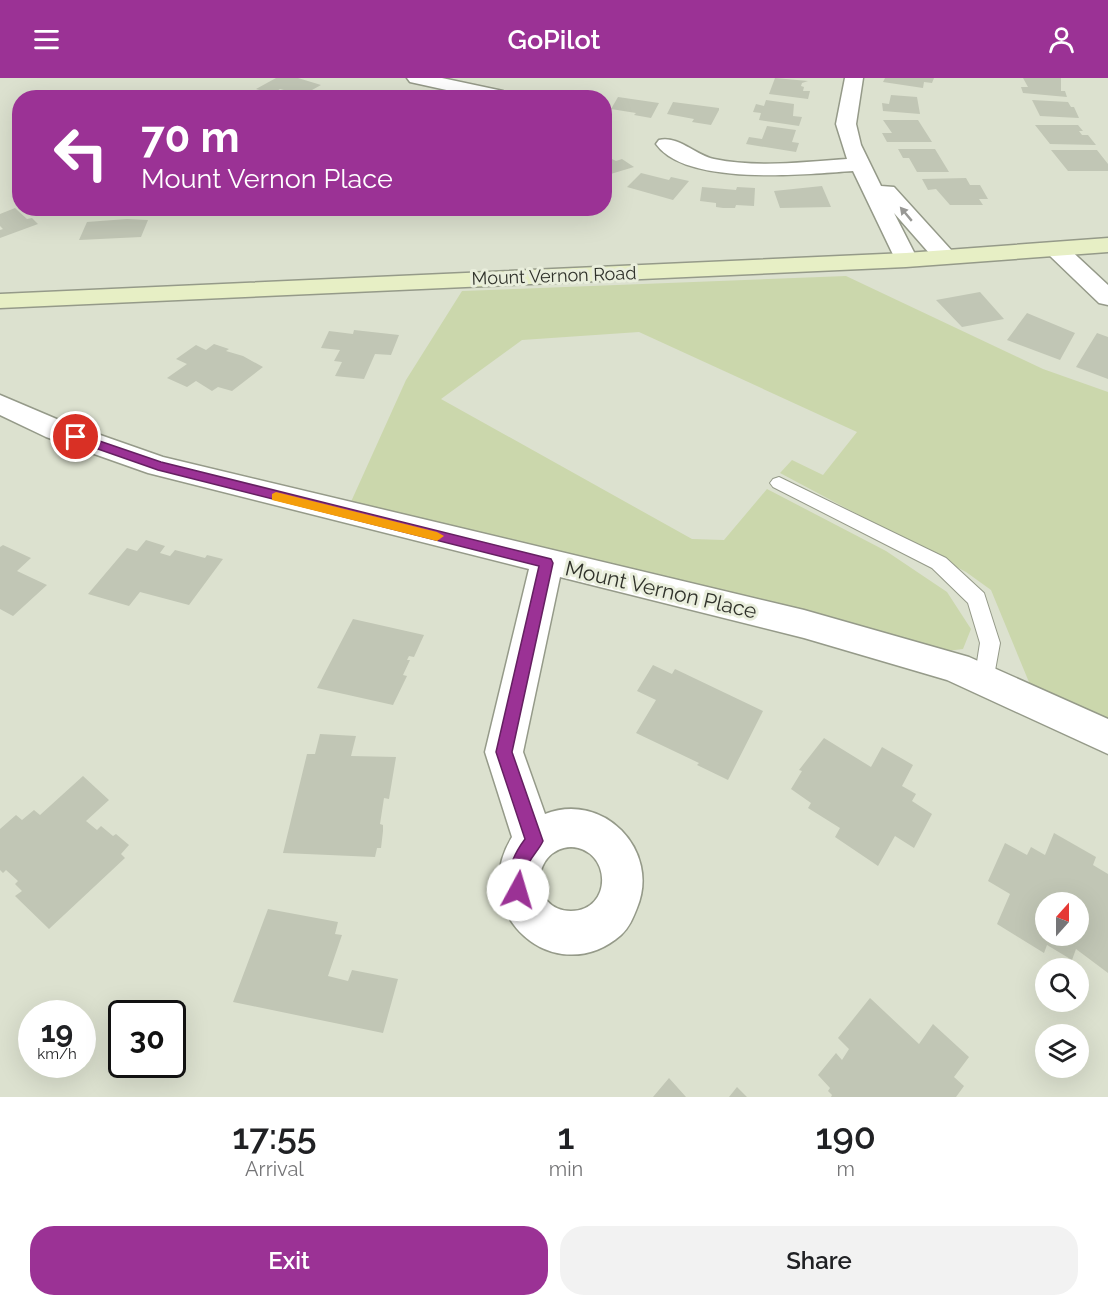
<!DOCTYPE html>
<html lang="en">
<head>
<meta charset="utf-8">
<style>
	body { margin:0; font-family:Raleway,sans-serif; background:#f2f2f2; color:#202124; height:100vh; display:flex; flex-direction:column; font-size:22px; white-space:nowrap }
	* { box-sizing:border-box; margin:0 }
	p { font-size:20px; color:#757577 }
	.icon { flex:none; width:33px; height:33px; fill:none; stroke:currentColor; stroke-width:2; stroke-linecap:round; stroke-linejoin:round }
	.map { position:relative; height:1019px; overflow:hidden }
	.side { display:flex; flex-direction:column; background:#fff; flex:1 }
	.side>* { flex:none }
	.guide { position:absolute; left:12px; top:12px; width:600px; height:126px; border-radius:24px; box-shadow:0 6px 24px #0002; background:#9b3295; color:#fff; overflow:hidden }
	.needle { width:39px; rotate:21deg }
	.controls { position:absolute; left:1035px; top:814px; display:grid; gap:12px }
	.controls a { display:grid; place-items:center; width:54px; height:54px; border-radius:50%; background:#fff; box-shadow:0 6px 24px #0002; font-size:30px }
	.speed { position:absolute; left:18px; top:922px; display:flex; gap:12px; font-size:30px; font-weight:700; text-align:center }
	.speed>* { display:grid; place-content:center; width:78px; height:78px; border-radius:50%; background:#fff; box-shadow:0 6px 24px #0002; line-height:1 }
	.speed small { font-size:15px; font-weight:400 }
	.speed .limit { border:3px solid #111; border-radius:9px; background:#fff; color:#111 }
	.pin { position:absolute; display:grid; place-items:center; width:51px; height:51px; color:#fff; margin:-26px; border:3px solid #fff; border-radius:50%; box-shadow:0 2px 6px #0007 }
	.me { position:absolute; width:66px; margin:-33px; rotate:6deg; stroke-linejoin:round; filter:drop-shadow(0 0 4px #0008) }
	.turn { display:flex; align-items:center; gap:21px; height:126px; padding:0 30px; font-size:27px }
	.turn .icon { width:78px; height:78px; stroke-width:2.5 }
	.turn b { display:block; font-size:42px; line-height:51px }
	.eta { display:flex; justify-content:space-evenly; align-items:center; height:102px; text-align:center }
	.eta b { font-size:36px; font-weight:600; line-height:42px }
	.cta { display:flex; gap:12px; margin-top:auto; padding:12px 30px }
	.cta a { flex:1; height:69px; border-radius:24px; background:#9b3295; color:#fff; font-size:24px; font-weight:600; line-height:69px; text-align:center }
	.cta a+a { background:#f2f2f2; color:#202124 }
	header { display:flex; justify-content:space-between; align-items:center; height:78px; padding:0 30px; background:#9b3295; color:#fff; font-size:27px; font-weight:600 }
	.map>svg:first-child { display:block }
</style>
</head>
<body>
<header><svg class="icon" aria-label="menu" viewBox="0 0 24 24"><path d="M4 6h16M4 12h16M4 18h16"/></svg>GoPilot<svg class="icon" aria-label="person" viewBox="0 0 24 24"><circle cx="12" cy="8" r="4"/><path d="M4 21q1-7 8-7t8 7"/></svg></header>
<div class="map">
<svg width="1108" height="1019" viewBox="0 0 1108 1019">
	<rect width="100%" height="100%" fill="#dce1cf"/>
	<path fill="#cbd7ac" d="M846 198 1043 291 1108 314V646L1031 609 991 512 966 494 780 395 792 382 823 397 857 354 639 254 522 262 441 321 692 461 724 462 767 411 886 473 947 514 971 551 963 571 939 574 350 426 406 302 462 213Z"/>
	<path fill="#c1c6b5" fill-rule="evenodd" d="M276 0H298L321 7 303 17 280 11 272 16 256 11Z
		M775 0 808 3 802 5 801 8 804 9 803 13H810L808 21 769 16Z
		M885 0H934L932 5 924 4 923 10 883 4Z
		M1023 0H1061V13H1065L1067 19 1023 15 1021 9H1028Z
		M891 17 917 19 920 36 883 33 882 25 889 26Z
		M618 19 659 25 651 40 634 37 636 35 611 31Z
		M766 22 794 26 793 38 802 39 799 48 759 42 761 35 753 34 756 26 764 28Z
		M1032 22 1068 24 1071 29H1074L1079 40 1040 38Z
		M673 24 719 30V32L711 47 692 44 694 41 667 36Z
		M883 42H918L932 64H887L882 55H892Z
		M1035 47H1078L1083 53H1079L1082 57H1088L1096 67 1050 66Z
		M767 48 796 52 792 64 799 65 796 74 746 66 749 59 762 61Z
		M898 71H935L949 94H917L909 80H903Z
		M1051 72H1097L1108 86V93H1068Z
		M604 77 616 83 622 81 634 89 604 98Z
		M641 95 669 102 671 99 689 103 673 122 627 109Z
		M966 100 970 107H980L988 121H979L983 127H950L936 111 928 112 922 101Z
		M822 108 831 129 780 130 774 113Z
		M702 109 736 112 737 109 755 110 754 128 736 127 735 130H723L716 129V125L700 123Z
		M15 130 27 141 32 140 38 146 0 160V152L3 151 0 148V136Z
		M127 141 148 142 141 159 79 162 87 144Z
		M980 214 1004 241 962 249 936 222Z
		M1027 235 1075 255 1060 282 1007 262Z
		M354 252 399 257 391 277 375 276 364 301 335 298 342 284 334 283 340 272 321 270 329 253 353 256Z
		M1097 255 1108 259V301L1076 289Z
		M214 266 229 271 226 273 243 278 263 289 232 313 218 309 212 313 196 303 187 309 167 300 187 286 176 281 196 267 206 272Z
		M146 462 165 468 160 475 170 478 175 472 205 480 207 477 223 481 189 527 140 514 129 528 88 516 127 470 137 473Z
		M3 467 31 480 17 493 47 507 13 538 0 531V469Z
		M353 541 424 557 414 579 409 578 407 582H410L403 597 407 598 393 627 317 610Z
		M653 587 672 596 675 591 763 633 728 702 697 687 699 685 636 655 656 622 637 613Z
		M320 656 356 658 351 678 396 679 389 721 384 720 380 746 383 747V753L381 770H377L375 779 283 775 307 676H315Z
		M824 660 871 689 882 669 913 687 902 708 916 716 912 723 932 736 914 770 895 758 878 788 835 759 840 750 808 730 811 725 791 711 802 693 799 692Z
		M83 698 109 722 86 743 97 752 101 748 113 758 116 756 129 767 121 776 125 780 49 851 15 818 22 813 15 806 18 803 6 792 3 795 0 792V751L16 737 22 742 34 732 40 737Z
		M1054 755 1096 779 1093 787 1108 796V895L1076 871 1072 882 1047 867 1044 875 997 846 1010 816 988 803 1005 765 1027 777 1031 769 1045 777ZM1046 825H1078V858H1046Z
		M268 831 338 844 335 856 342 857 328 898 348 903 352 892 398 901 383 955 233 924Z
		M870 920 919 966 933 946 969 979 954 999 964 1008 956 1019H831L832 1017 828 1013 830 1010 818 997 836 975 842 982 849 971 838 960Z
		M669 1000 686 1019H653Z
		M737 1009 747 1019H729Z"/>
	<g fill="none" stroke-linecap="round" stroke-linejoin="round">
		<g stroke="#959a89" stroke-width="2">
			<path id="lane" d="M779 399 946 480 984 515 1000 565 992 609 985 612 978 609 974 603 980 565 968 525 932 490 773 409 770 405 773 401Z"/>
		</g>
		<g stroke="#959a89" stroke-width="3">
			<path id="street" d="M407 0H442L503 13 506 17 504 20H483L410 4Z
				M845 0H863L856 46 861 67 881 108 894 109 953 174 957 179 953 184H937L894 135 918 182 914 187H898L853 93C807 96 686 109 656 66L659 62C677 57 696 77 714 81 757 90 804 84 847 81L836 46Z
				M1057 165 1065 167 1108 207V227L1099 225 1049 177 1046 172 1049 167Z
				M0 317 66 345 163 379 804 532 969 579 1108 641V676L947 602 804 560 560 499 523 674 545 736C603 713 661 772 637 830 633 840 629 850 621 857 556 914 465 836 512 759L485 674 529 491 148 395 46 359 0 337ZM571 769C612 771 613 833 571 833 529 833 530 771 571 769Z"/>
		</g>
		<g stroke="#959a89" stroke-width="3">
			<path id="secondary" d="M1108 160V174L906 189 0 230V216L906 175Z"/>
		</g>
		<use href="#lane" fill="#fff" fill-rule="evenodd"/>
		<use href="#street" fill="#fff" fill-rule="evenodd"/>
		<use href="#secondary" fill="#e7efc5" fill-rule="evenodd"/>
	</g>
	<defs><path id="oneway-solid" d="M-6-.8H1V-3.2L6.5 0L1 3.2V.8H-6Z" transform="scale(1.5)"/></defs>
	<use fill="#989895" href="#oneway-solid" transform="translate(906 136) rotate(-130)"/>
	<path fill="#9b3295" stroke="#652061" stroke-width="1.5" d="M76 355 161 384 551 481 553 485 512 674 543 763C538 774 528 781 526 793 525 802 528 809 525 818L518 820 512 818C504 798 513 777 525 761L496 674 539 488 158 392 72 362V356Z"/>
	<path fill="#f59e0b" d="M276 414 437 454 444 458 437 463 272 422V416Z"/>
	<g text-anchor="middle" stroke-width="6" stroke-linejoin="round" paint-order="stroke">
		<g font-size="18" fill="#30322b" stroke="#e9eedc">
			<text transform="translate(554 198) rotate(-2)" y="6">Mount Vernon Road</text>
		</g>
		<g font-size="21" fill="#30322b" stroke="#e9eedc">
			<text transform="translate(661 512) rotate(13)" y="7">Mount Vernon Place</text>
		</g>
	</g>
</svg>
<div class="controls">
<a><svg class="needle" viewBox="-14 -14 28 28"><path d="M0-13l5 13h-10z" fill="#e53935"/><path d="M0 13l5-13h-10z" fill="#757577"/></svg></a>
<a><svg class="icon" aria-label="search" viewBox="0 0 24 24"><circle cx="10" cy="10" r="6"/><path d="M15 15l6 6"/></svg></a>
<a><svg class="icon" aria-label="layers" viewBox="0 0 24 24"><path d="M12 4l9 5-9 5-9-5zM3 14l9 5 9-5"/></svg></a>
</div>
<div class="speed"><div>19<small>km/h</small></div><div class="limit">30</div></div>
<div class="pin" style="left:76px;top:359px;background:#d93025"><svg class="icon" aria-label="arrive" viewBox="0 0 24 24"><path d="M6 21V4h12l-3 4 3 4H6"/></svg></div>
<svg class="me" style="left:518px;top:812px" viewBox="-20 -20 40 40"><circle r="19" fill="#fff"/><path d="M0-13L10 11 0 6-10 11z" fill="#9b3295"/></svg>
<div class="guide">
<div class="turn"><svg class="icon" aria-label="left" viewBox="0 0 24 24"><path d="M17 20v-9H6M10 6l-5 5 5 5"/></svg><div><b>70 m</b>Mount Vernon Place</div></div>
</div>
</div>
<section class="side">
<div class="eta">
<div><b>17:55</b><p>Arrival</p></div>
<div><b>1</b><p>min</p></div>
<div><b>190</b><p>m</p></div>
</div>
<div class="cta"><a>Exit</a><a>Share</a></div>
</section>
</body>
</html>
